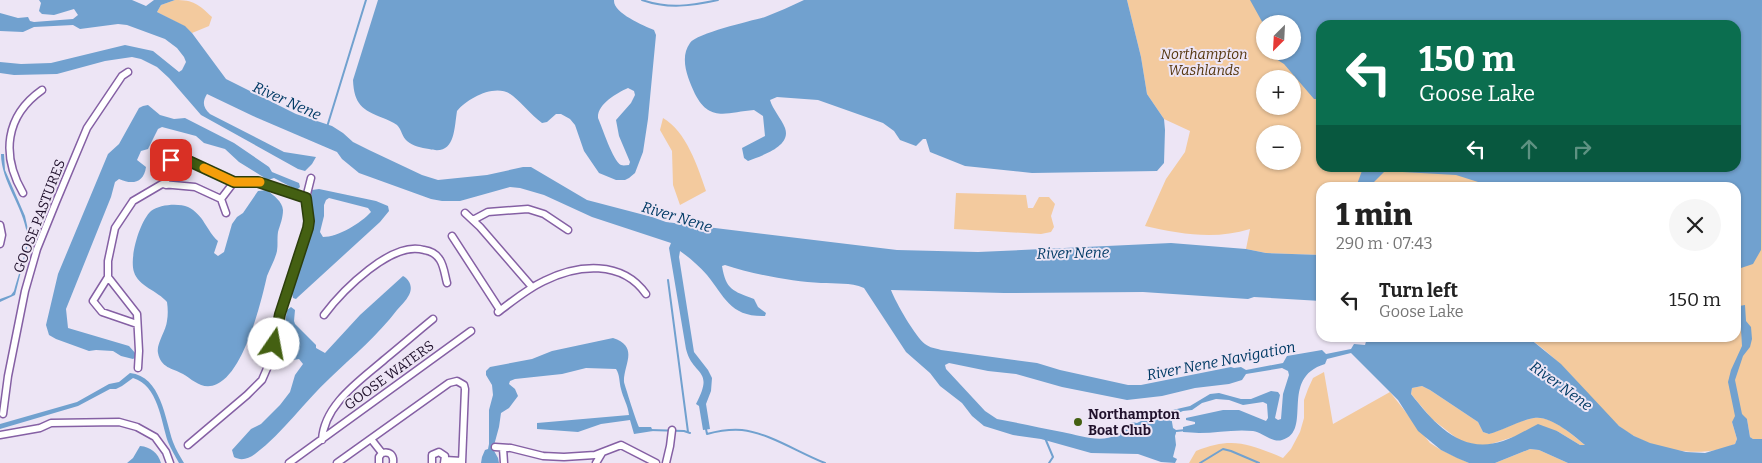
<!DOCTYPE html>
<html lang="en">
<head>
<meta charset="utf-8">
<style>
	body { margin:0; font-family:Bitter,serif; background:#f6f6f6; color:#222; height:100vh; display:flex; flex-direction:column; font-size:19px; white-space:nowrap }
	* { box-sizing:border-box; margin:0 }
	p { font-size:16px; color:#767676 }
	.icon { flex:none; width:28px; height:28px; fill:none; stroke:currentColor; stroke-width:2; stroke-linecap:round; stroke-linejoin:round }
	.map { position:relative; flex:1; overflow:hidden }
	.details { position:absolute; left:1316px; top:182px; width:425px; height:160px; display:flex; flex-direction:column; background:#fff; border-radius:15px; box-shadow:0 1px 4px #0004 }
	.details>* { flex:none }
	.hud { position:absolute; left:1316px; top:20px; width:425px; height:152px; border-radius:15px; box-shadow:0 1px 4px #0004; background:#0b6e4f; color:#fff; overflow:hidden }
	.needle { width:32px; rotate:204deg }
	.fabs { position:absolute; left:1256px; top:15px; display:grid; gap:10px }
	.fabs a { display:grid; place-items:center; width:45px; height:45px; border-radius:50%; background:#fff; box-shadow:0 1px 4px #0004; font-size:25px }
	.pin { position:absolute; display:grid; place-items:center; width:42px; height:42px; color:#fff; margin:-21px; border-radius:10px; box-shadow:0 2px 8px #0006 }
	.me { position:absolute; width:55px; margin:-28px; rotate:12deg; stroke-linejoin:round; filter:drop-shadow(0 0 4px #0008) }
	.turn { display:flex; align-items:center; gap:18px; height:105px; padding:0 20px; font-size:22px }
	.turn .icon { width:65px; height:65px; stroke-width:2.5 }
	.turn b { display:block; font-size:35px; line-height:42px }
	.lanes { display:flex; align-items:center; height:48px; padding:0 20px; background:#0003; justify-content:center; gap:25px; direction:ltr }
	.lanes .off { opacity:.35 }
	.round { display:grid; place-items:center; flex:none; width:52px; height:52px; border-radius:26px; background:#f6f6f6 }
	.headline { display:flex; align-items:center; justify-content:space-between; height:85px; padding:0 20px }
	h1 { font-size:30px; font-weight:800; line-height:38px }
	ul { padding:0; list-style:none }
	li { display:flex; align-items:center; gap:15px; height:65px; padding:0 20px }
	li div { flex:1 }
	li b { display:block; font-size:19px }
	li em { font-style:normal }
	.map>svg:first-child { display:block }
</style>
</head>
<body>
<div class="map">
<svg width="1762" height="463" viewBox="0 0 1762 463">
	<rect width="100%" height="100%" fill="#ede5f5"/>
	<path fill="#f3ca9e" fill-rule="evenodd" d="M175 0C194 0 198 4 212 17L209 26 192 33 184 26 157 12 161 5Z
		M1127 0H1762V439H1753L1750 437 1747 419 1732 422 1737 439 1735 444C1701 460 1648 450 1619 426 1598 408 1581 384 1561 365 1551 355 1540 346 1529 338H1736V188H1321V255L1266 253 1246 249 1250 229C1215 240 1180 234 1145 226L1166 179 1185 152 1190 131 1164 119 1147 94 1141 57ZM1265 24H1292V51H1265ZM1321 25H1736V168H1321ZM1265 79H1292V106H1265ZM1265 134H1292V161H1265Z
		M663 118C686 131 698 167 706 191L680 205 673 185 672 151 660 130Z
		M956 193 1026 195 1028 208H1033L1039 197H1049L1055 204 1051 216 1054 227 1051 232 1041 234 954 229Z
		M1324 372 1333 424 1390 392 1430 443 1441 450 1469 463H1189L1196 451C1232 436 1250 444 1283 458L1291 449 1300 432 1304 418V400L1308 389 1313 378Z
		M1422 386 1430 390 1478 422 1483 432 1489 434C1503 430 1520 420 1534 418 1552 415 1572 435 1585 445L1583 446 1580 445 1557 431 1513 437 1488 445H1475L1459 440 1432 419 1411 394 1412 388Z
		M1530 449 1539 450 1568 463H1495Z"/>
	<path fill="#71a1cf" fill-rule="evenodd" d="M39 0H132L146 6 154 0H175L161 5 157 12 185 26 192 33 226 79 296 114 332 126 343 133 353 142 369 150 422 175 438 180 487 175 523 167H531L587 200 652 217 666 222 897 250 978 252 1171 243 1246 249 1266 253 1321 255V301L1254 297 1248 299 1143 292 1004 293 891 290C896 303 915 336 925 344 930 348 935 348 941 350L1037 363 1060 370 1128 385H1141L1231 367 1234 368 1241 367 1246 370 1283 363 1287 356 1322 350 1326 354 1351 349 1354 344 1365 345 1367 338H1529L1561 364 1619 426 1634 436 1650 443 1686 452 1705 453 1735 444 1737 439 1732 422 1735 416 1728 382 1731 370 1742 346 1740 313 1736 312V303L1739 306 1745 305 1746 321 1751 327 1752 339 1750 347 1743 356 1735 380 1742 414 1747 419 1750 437 1753 439H1762V463H1568L1539 450 1530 449 1495 463H1469L1457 458 1441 450 1418 431 1398 400 1351 353 1327 359 1325 364C1278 378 1314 431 1282 440 1272 443 1262 432 1253 431 1234 429 1217 433 1199 433 1194 433 1189 432 1183 432V427L1195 424V422L1186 420V418L1223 410H1239L1266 421 1268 418 1267 404 1263 402 1243 405 1229 400 1216 399 1202 403 1192 410 1183 411 1171 416 1173 428 1176 430V433L1175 436 1176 445 1173 457 1177 459 1175 463 1161 462 1138 454 1091 453 1041 439 1013 435 984 426 972 416 962 403 940 386 930 373 906 352 864 288C850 282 836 284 821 283 793 282 752 274 725 265L722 266C726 290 733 291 754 299L758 307 766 313 765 316C730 317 725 297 707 275 699 266 690 258 680 251L679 257 694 352 708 370 712 378 711 391 706 404 710 429 703 430 699 406 696 404C715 368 693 377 686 349L669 248 671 243 592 217 544 195 520 188 510 187 460 201H442L431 199 359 173 342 159 337 152 253 116 207 94C202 102 203 108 210 114L284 152 316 157 312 164 305 171 298 169 201 115 169 78 157 67 141 59 132 57 105 61 57 74 14 75 0 73V62L21 64 51 63 125 45 153 51 179 72 182 70 186 62 184 57 177 48 165 39 127 25 118 24 80 29 73 25 34 27 23 32 0 31V13L18 18 28 17 30 21 34 22 73 19 78 15 74 9 54 15 42 14 39 11 41 3ZM949 363 988 371 1016 374 1062 387 1127 400 1162 396 1195 388 1229 384 1242 380 1246 374 1282 368 1288 371 1289 375 1283 394 1281 419 1278 420 1275 418 1280 395 1278 392 1271 391 1251 399H1241L1219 393 1210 394 1190 406 1155 414 1137 423 1132 422C1113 448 1087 437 1062 432 1040 428 1019 423 997 419L985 411 946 369 945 365ZM1422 386 1430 390 1478 422 1483 432 1489 434C1503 430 1521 420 1534 418 1550 415 1573 435 1585 445H1580L1557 431 1538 424C1526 430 1515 437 1503 441 1461 455 1435 424 1411 394L1412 388Z
		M378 0H614C613 13 643 25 654 30L656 35 648 119 643 152 635 173 629 178 625 180H616L599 173 584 151 575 125 570 119 561 114H556L547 122 542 123C531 115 523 104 513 96 497 82 468 98 457 111 454 130 455 156 429 149 421 148 413 146 407 141 402 137 402 130 397 125 393 122 388 120 383 118 362 110 354 104 353 80ZM628 88 634 91 635 95 631 103 616 120 619 136 630 162 629 165C626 165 624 166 621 165 613 161 602 127 598 118 597 104 617 93 628 88Z
		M804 0H1127L1141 57 1147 94 1164 119 1165 130 1164 163 1157 171 1032 173 965 166 930 152 926 139H923L916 146 900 140 894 131 883 123 818 100 777 97 770 100C773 110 781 118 785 128 792 147 760 156 748 161L744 158 742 148 765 136 763 116 754 110C727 112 710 123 695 94 688 79 679 58 690 43 697 33 751 21 765 17 778 12 791 6 804 0Z
		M1250 0H1762L1761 250 1753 264 1738 269 1736 271V188H1497L1456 175 1385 171 1369 187H1356L1363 168H1736V25H1321V99H1314L1284 64 1276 59V51H1292V24H1265V27Z
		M148 105 160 115 174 119 185 118 234 143 269 167 272 172 299 183 300 187 297 190 274 178 268 180 239 162 225 149 204 143 196 136 162 127 158 129 148 149 141 151 137 160 146 167C144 183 132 185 119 179L115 182 111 197 66 309 68 328 129 346 136 354V357L133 359 121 356 113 351 96 350 89 351 56 339 49 335 46 325 58 274 108 154 119 144 139 108 143 106Z
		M1 154H4L5 170 25 216 29 234 28 244 15 295 0 302V299L11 295 14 291C18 275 28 250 27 234 23 206 1 181 1 154Z
		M319 189 376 201 388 206 389 211 380 222 298 297 296 299 293 298C288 284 306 250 310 234 315 218 309 204 312 190ZM329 198 368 208 371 212C361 223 338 237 323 237L320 232 324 216V205L326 200Z
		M267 190C274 196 282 201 283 210 283 218 280 225 278 232 277 239 278 245 277 251 275 260 270 268 267 276 261 303 244 372 217 384 203 391 193 380 183 374 172 368 161 368 158 353 156 344 166 331 167 321 168 315 168 309 167 302 158 291 138 286 134 272 129 257 140 221 151 211 160 204 179 203 188 207 204 215 206 230 218 241L214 253 218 256 224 252 232 224 237 217 243 213 258 191Z
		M403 276C410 280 413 287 409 295 406 301 401 305 397 310 378 335 353 356 330 378 304 402 284 432 255 454 248 459 241 461 234 457L232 450 251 429 261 424 280 405 290 392 295 375 303 364 299 359 293 360 285 355 282 341 287 310 291 307 295 310 294 321 295 324 316 345V348L325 353 360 315Z
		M613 338C640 347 623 365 624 382 625 386 637 424 639 427H651L653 431 634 434 630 420 601 424 578 432 537 429V423L629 415C628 405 623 398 621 389 619 382 620 375 616 369L586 368 562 374 515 379 510 381 509 384 515 389 518 396 509 408 501 413 499 427 493 449 498 458 499 463H481L482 457 485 450 488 449 489 444V410L493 395 492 385 486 375V371L490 367 532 359 552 351Z
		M130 373C161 376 165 419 173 442 176 450 180 456 184 463H179C175 456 171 449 168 442 161 421 158 385 133 378L122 386 116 389H110L78 406 0 429V424L77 402 109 384 119 382Z
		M140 446C151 447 158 453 161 463H127L133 458Z"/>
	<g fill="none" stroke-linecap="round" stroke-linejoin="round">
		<path stroke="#71a1cf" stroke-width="2" d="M642 0C668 9 691 6 718 0
			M327 127 366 0
			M668 280 688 432
			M706 429 707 434C718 431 730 429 742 430 769 433 799 453 825 463
			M650 430 684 431 690 433
			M1176 431 1186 430
			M1045 438 1053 457 1049 463
			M1200 463 1223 449 1231 451 1259 463"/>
		<g stroke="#8560a4" stroke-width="9">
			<path id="minor" d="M166 185 167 168 171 160 180 157 234 182
				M23 193C1 155 5 116 42 90
				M221 199 234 182H259L306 198
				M465 213 480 227 532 287
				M473 220 488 212 528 209 544 214 568 230
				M0 225 2 235 0 244
				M452 236 500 310
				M108 277 93 301 102 312 137 324
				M498 312C513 301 527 289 544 281 578 264 622 260 646 294
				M324 315C342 291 392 240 424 250 431 251 437 255 440 260 444 266 445 276 447 283
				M138 368 139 351 137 314 108 277V261L115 228 133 201 162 184 195 187 221 199 226 213
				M3 414 8 376 25 291 37 249 56 202 87 128 122 76 128 72
				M0 435 40 428 51 423 119 422 137 427 155 437 166 452 170 463
				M371 439 382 453
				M322 440C324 404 361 380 385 359 401 346 417 332 433 319
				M188 445 247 395 262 380 272 357 280 315 308 228 309 221 306 198 311 178
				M495 447 511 448 543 456 564 457 595 455 621 445 656 463
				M503 448 504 463
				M382 453C390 451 394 455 393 463
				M445 460 462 461
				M289 463 471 331
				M337 463 449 383 457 381 464 385 465 389 462 463
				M379 463V457L382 453
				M432 463V455L439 452 445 456 444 463
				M596 463 602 453
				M666 463 670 446 672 430"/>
		</g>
		<use href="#minor" stroke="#fff" stroke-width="6"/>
	</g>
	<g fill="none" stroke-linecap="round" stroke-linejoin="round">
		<g stroke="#2c3e0c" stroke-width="12">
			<path id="route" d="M171 160 180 157 234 182H258L306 198 309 221 308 228 280 314 274 344"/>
		</g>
		<use href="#route" stroke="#446012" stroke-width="9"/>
		<path stroke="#f59e0b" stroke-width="9" d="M204 168 234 182H260"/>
	</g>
	<circle fill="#446012" stroke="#ede5f5" stroke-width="2" cx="1078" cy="422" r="5"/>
	<g text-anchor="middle" stroke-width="4" stroke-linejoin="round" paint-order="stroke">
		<g font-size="14" font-style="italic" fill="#54350d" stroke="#ede5f5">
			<text x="1204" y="59">Northampton<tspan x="1204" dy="16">Washlands</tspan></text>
		</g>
		<g font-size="14" fill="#20112c" stroke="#ede5f5">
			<text transform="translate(39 216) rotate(-69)" y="5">GOOSE PASTURES</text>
			<text transform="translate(389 375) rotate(-36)" y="5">GOOSE WATERS</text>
		</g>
		<g font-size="14" font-weight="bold" fill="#20112c" stroke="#ede5f5" text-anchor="start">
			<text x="1088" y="419">Northampton<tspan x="1088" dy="16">Boat Club</tspan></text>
		</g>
		<g font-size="15" font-style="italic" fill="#003a65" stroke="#ede5f5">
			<text transform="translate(287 101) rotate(24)" y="5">River Nene</text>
			<text transform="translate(677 217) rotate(17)" y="5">River Nene</text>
			<text transform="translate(1073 253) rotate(-1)" y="5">River Nene</text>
			<text transform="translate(1221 361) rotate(-11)" y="5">River Nene Navigation</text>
			<text transform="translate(1561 386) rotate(36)" y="5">River Nene</text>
		</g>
	</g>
</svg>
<div class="fabs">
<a><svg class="needle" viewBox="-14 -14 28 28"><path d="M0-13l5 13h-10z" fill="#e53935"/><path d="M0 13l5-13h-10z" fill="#767676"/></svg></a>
<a>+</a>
<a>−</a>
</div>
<div class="pin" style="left:171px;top:160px;background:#d93025"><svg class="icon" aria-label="arrive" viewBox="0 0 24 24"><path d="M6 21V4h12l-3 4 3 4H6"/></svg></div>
<svg class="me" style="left:274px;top:344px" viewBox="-20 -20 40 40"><circle r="19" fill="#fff"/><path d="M0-13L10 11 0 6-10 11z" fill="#446012"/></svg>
<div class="hud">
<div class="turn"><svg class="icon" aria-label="left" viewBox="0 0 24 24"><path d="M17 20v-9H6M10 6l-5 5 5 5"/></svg><div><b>150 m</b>Goose Lake</div></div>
<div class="lanes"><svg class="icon" aria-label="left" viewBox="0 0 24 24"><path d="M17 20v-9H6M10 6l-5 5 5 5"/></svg><svg class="icon off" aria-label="ahead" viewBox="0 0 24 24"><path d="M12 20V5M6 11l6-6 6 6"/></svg><svg class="icon off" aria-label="right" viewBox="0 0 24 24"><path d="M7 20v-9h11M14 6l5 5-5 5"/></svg></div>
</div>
<section class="details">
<div class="headline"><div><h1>1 min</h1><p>290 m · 07:43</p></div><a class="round"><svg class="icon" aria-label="close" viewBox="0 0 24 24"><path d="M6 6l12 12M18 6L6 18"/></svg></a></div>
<ul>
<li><svg class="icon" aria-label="left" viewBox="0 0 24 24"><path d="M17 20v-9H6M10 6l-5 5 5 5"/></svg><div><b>Turn left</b><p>Goose Lake</p></div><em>150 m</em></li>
</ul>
</section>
</div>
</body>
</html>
